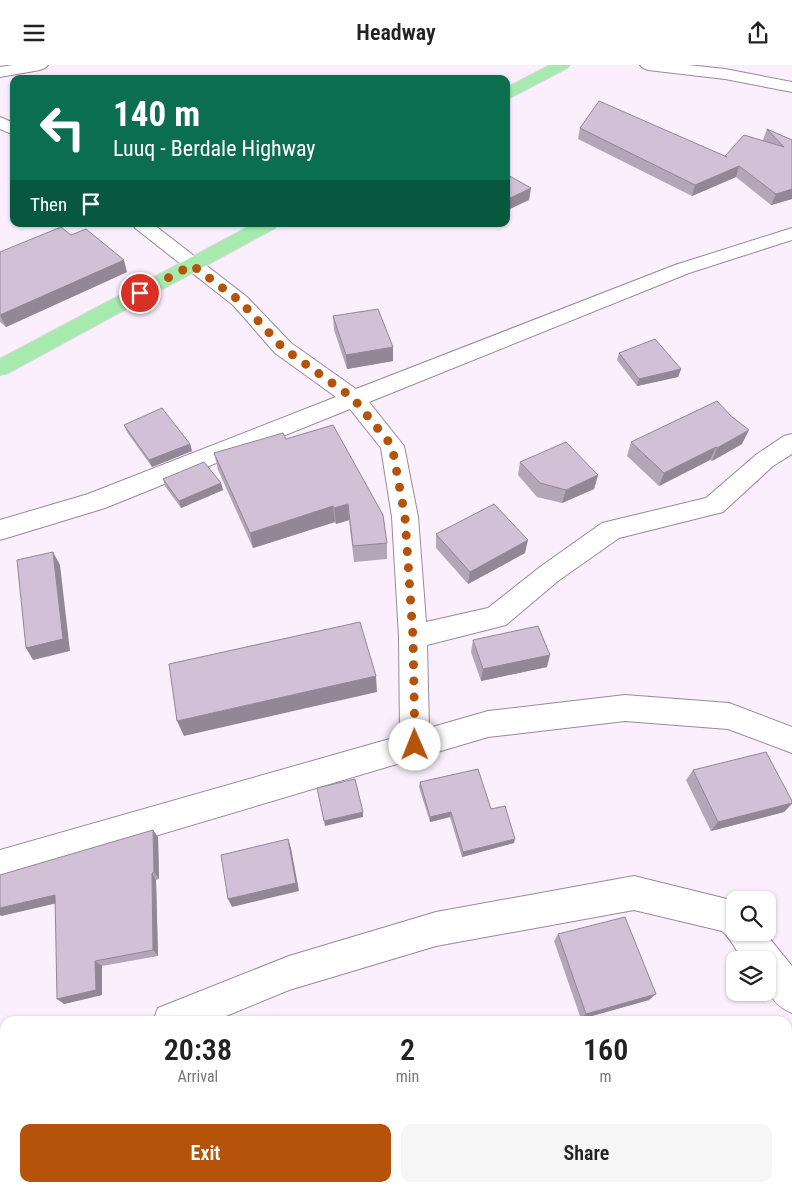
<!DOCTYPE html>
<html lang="en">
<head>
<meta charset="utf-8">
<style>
	body { margin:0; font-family:"Roboto Condensed",sans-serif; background:#f6f6f6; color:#222; height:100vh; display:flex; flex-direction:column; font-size:19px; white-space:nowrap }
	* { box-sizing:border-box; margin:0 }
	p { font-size:16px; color:#767676 }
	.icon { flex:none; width:28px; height:28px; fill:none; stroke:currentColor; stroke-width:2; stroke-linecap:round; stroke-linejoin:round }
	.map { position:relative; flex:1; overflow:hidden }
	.drawer { position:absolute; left:0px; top:951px; width:792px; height:176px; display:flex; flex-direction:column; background:#fff; border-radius:15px 15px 0 0; box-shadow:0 1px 4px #0004 }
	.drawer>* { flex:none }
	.banner { position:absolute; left:10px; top:10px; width:500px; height:152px; border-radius:10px; box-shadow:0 1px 4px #0004; background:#0b6e4f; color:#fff; overflow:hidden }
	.fabs { position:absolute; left:726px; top:826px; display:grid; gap:10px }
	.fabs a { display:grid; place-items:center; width:50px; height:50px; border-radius:10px; background:#fff; box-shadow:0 1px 4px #0004; font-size:25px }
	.pin { position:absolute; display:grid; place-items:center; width:42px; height:42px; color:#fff; margin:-21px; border:2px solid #fff; border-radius:50%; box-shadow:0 1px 5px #0007 }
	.me { position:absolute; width:55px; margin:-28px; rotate:359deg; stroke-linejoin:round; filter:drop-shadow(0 0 4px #0008) }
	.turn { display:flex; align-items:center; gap:18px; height:105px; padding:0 20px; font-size:22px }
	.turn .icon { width:65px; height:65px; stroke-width:2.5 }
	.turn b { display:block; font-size:35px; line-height:42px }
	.then { display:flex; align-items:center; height:48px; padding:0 20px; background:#0003; gap:10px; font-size:19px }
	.eta { display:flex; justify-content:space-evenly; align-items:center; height:85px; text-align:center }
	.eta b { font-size:30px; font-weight:600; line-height:35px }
	.primary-button { display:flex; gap:10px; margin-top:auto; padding:10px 20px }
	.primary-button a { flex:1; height:58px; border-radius:10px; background:#b45309; color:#fff; font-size:20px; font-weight:600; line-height:58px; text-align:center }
	.primary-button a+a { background:#f6f6f6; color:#222 }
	header { display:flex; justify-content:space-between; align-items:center; height:65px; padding:0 20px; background:#fff; font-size:22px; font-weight:600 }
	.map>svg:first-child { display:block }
</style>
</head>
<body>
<header><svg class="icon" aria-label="menu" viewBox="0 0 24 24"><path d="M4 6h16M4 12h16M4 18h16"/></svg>Headway<svg class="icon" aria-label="share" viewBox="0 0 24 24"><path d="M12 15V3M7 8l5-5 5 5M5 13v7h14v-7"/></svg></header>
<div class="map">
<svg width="792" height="1127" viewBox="0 0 792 1127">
	<rect width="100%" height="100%" fill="#fbeffd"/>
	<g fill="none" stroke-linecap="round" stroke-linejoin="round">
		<g stroke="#99889d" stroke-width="2">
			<path id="minor" d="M13 0H48L45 3 40 5 0 12V2Z
				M640 0H688L725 4 792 17V27L725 14 648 5 643 3Z
				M0 52 14 58V70L0 64Z
				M133 159H153L247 232 291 278 356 324 675 200 792 163V175L689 208 369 337 404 381 418 452 426 557 488 543 540 502 602 458 706 433 757 389 784 371 792 369V389L773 401 723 447 619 473 558 516 506 560 427 580 429 663 488 646 625 630 729 638 792 662V688L728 664 625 656 488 672 0 817V785L400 671 399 572 392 452 381 383 350 344 105 443 0 475V455L88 429 336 332 275 288 233 240 135 163Z
				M634 811 735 836V868H765L792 901V948C765 936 768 921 768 895H743C736 886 731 873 722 866L634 845 436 881 289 925 214 956H153L158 943 289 891 436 847Z
				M0 981H5V1017H0Z"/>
		</g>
		<g stroke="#d8d7d9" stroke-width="2">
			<path id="primary" d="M550 0H570L567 3 506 35V23Z
				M254 159H277L275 163 8 308 0 310V294Z"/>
		</g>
		<use href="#minor" fill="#fff" fill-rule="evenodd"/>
		<use href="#primary" fill="#a6ebad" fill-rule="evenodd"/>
	</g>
	<path fill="#b5a5b8" d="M580 63 725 91 764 76 763 75 767 64 792 75V134L771 140 736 112 692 131 578 74Z
		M71 170 127 207 6 262 0 257V187Z
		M333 251 393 296 347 304 334 265Z
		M619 288 681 304 678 312 637 321 617 295Z
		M124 360 190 379 192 386 152 402 127 367Z
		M286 374 387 478V494L354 497 349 455 336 459 335 457 253 483 218 405 214 388Z
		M631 377 742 379 712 396 710 395 659 421 627 391Z
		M520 397 598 410 594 424 562 438 537 432 518 410Z
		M163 414 221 418 223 425 181 443 165 421Z
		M436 469 525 488 468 519 436 483Z
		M473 575 547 602 481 616 471 587Z
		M693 705 792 736V739L784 747 711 766 686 715Z
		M420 717 491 744 514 778 462 792 450 752 430 757 419 722Z
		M158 772 159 814 156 815 158 891 102 901V930L64 939 55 838 1 851Z
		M558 869 649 935 581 954 554 876Z"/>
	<path fill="#938696" d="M739 101 736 112 692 131 695 120Z
		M531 123 529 135 506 146V135Z
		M792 124V134L771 140 776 129Z
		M124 195 127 207 6 262 0 250Z
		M393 282V296L347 304 346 290Z
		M681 304 678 312 637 321 639 314Z
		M749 365 742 379 712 396 717 383Z
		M190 379 192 386 152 402 149 395Z
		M716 382 710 395 659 421 664 408Z
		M598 410 594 424 562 438 566 425Z
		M221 418 223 425 181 443 179 436Z
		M348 439 349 455 336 459 334 443Z
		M333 441 335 457 253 483 250 468Z
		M528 475 525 488 468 519 470 507Z
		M53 487 60 500 70 586 33 595 26 583Z
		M550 590 547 602 481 616 483 604Z
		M376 611 377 627 184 671 177 656Z
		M792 738 784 747 711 766 718 757Z
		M363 747V752L325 761 324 756Z
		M451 747 450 752 430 757V752Z
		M153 765 158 772 159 814 154 807Z
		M288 774 291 783 299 826 232 842 228 834Z
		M515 774 514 778 462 792 463 787Z
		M152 808 156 815 158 891 153 885Z
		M55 830 62 837 1 851 0 850V843Z
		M95 896 102 901V930L64 939 57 934Z
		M656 929 649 935 581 954 586 949Z"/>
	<path fill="#d2c0d6" stroke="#938696" d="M599 36 727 92 725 91 744 70 784 82 767 64 792 75V124L776 129 739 101 695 120 580 63Z
		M506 109 531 123 506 135Z
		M61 162 71 170 86 164 124 195 0 250V187Z
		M378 244 393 282 346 290 333 251Z
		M655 274 681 304 639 314 619 288Z
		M717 336 731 351 749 365 717 383 716 382 664 408 631 377Z
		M162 343 190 379 149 395 124 360Z
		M333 360 383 450 387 478 353 481 348 439 334 443 333 441 250 468 214 388 283 368 286 374Z
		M566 377 598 410 566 425 540 418 520 397Z
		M204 397 221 418 179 436 163 414Z
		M494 439 528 475 470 507 436 469Z
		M53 487 63 574 26 583 17 495Z
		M360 557 376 611 177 656 169 599Z
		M538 561 550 590 483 604 473 575Z
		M766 687 792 736V738L718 757 693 705Z
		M478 704 491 744 505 741 515 774 463 787 451 747 430 752 420 717Z
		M355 714 363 747 324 756 317 723Z
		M153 765 154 807 152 808 153 885 95 896 96 925 57 934 55 830 0 843V810Z
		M288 774 296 818 228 834 221 790Z
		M625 852 656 929 586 949 558 869Z
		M4 1031H5V1079H0V1047Z"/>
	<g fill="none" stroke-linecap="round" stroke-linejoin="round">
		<path stroke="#b45309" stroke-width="9" stroke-dasharray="0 16.2" d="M140 228 192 200 240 236 283 283 353 333 392 381 405 452 413 572 415 680"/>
	</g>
</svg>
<div class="fabs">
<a><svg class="icon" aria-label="search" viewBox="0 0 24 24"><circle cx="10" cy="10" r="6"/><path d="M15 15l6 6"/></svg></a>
<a><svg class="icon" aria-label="layers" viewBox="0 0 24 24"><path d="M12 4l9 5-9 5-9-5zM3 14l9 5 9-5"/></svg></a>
</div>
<div class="pin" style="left:140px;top:228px;background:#d93025"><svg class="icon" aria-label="arrive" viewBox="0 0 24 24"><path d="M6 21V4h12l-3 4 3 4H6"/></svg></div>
<svg class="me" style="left:415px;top:680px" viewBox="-20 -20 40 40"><circle r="19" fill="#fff"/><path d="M0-13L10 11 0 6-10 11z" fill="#b45309"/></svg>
<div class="banner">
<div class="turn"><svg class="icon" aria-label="left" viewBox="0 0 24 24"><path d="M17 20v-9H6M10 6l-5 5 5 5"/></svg><div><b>140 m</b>Luuq - Berdale Highway</div></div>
<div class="then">Then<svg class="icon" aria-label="arrive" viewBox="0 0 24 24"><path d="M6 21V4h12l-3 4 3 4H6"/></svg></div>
</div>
<section class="drawer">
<div class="eta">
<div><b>20:38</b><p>Arrival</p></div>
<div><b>2</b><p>min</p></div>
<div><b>160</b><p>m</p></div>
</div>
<div class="primary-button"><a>Exit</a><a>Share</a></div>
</section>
</div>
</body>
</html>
